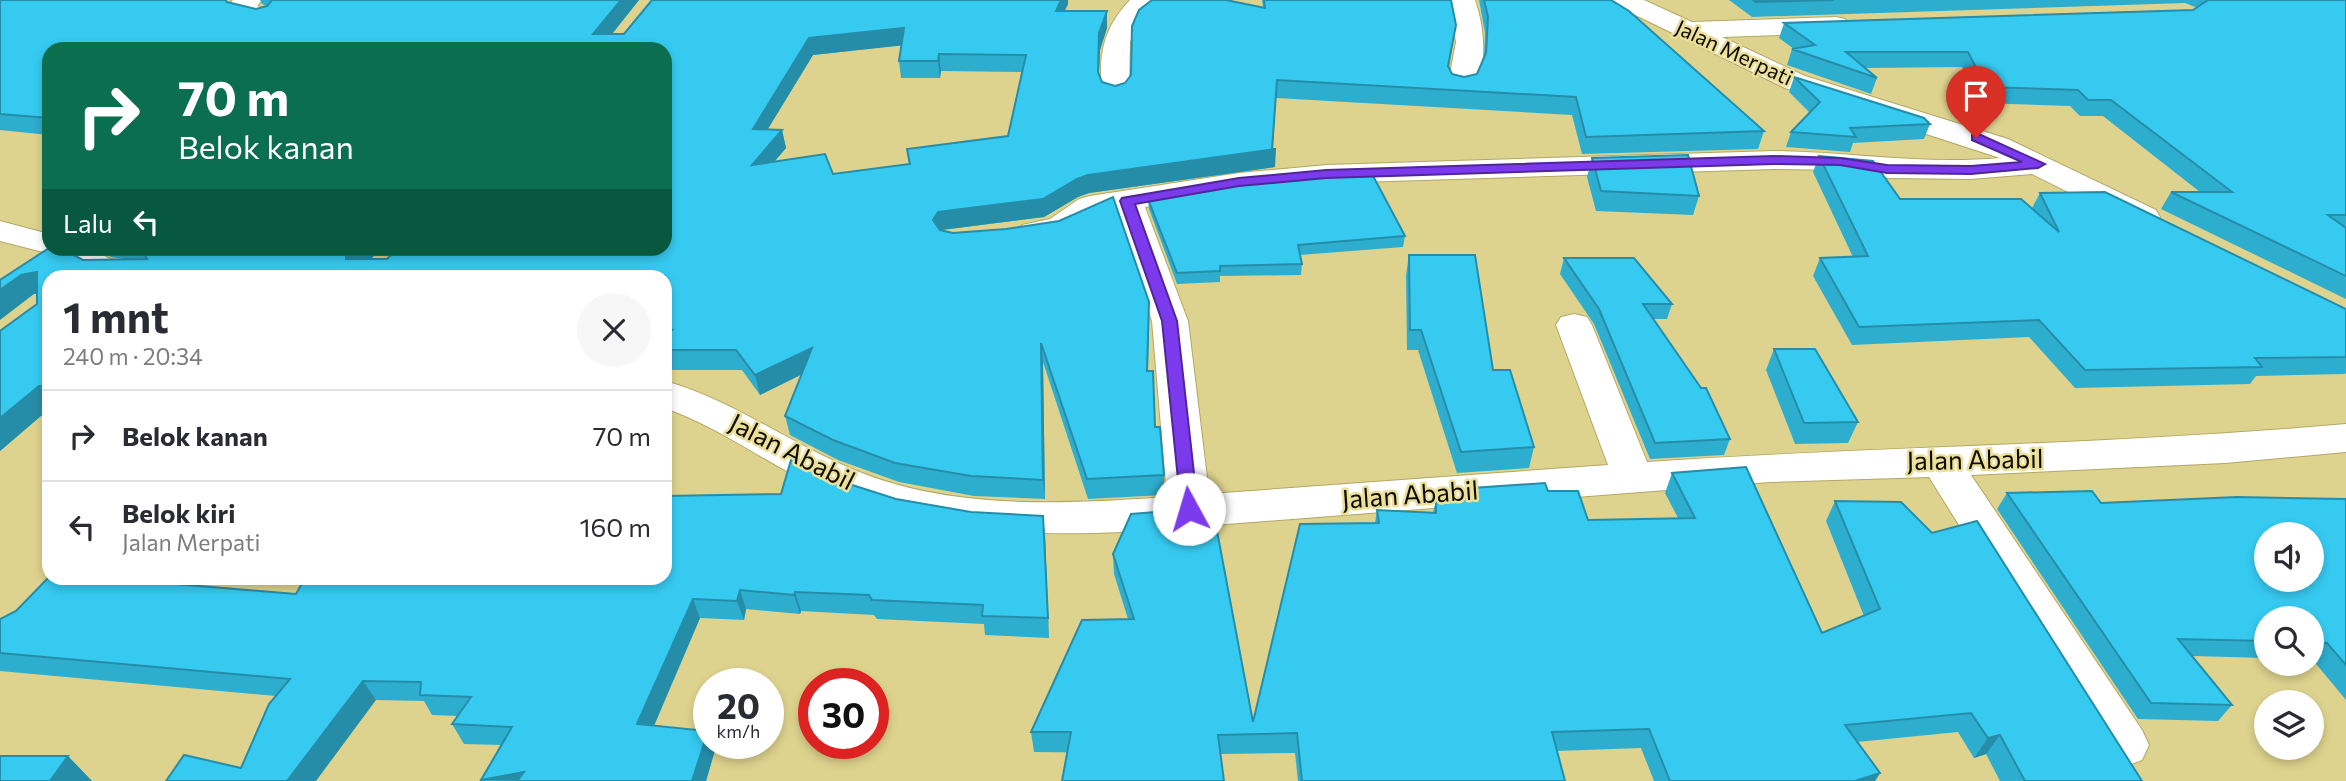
<!DOCTYPE html>
<html lang="id">
<head>
<meta charset="utf-8">
<style>
	body { margin:0; font-family:Commissioner,sans-serif; background:#f7f7f7; color:#2b2b33; height:100vh; display:flex; flex-direction:column; font-size:26px; white-space:nowrap }
	* { box-sizing:border-box; margin:0 }
	p { font-size:23px; color:#7c7c81 }
	.icon { flex:none; width:38px; height:38px; fill:none; stroke:currentColor; stroke-width:2; stroke-linecap:round; stroke-linejoin:round }
	.map { position:relative; flex:1; overflow:hidden }
	.sheet { position:absolute; left:42px; top:270px; width:630px; height:315px; display:flex; flex-direction:column; background:#fff; border-radius:21px; box-shadow:0 4px 10px #0003 }
	.sheet>* { flex:none }
	.guide { position:absolute; left:42px; top:42px; width:630px; height:214px; border-radius:21px; box-shadow:0 4px 10px #0003; background:#0b6e4f; color:#fff; overflow:hidden }
	.buttons { position:absolute; left:2254px; top:522px; display:grid; gap:14px }
	.buttons a { display:grid; place-items:center; width:70px; height:70px; border-radius:50%; background:#fff; box-shadow:0 4px 10px #0003; font-size:35px }
	.speed { position:absolute; left:693px; top:668px; display:flex; gap:14px; font-size:35px; font-weight:700; text-align:center }
	.speed>* { display:grid; place-content:center; width:91px; height:91px; border-radius:50%; background:#fff; box-shadow:0 4px 10px #0003; line-height:1 }
	.speed small { font-size:18px; font-weight:400 }
	.speed .limit { border:10px solid #d22; background:#fff; color:#111 }
	.pin { position:absolute; display:grid; place-items:center; width:60px; height:60px; color:#fff; margin:-72px -30px; border-radius:50% 50% 50% 0; rotate:-45deg; box-shadow:0 0 7px #0007 }
	.pin .icon { rotate:45deg }
	.me { position:absolute; width:77px; margin:-38px; rotate:354deg; stroke-linejoin:round; filter:drop-shadow(0 0 5px #0008) }
	.turn { display:flex; align-items:center; gap:24px; height:147px; padding:0 21px; font-size:32px }
	.turn .icon { width:91px; height:91px; stroke-width:2.5 }
	.turn b { display:block; font-size:49px; line-height:60px }
	.then { display:flex; align-items:center; height:66px; padding:0 21px; background:#0003; gap:14px; font-size:26px }
	.round { display:grid; place-items:center; flex:none; width:74px; height:74px; border-radius:37px; background:#f7f7f7 }
	.overview { display:flex; align-items:center; justify-content:space-between; height:119px; padding:0 21px }
	h1 { font-size:42px; font-weight:700; line-height:52px }
	ul { padding:0; list-style:none }
	li { display:flex; align-items:center; gap:21px; height:91px; padding:0 21px; border-top:2px solid #e1e1e2 }
	li div { flex:1 }
	li b { display:block; font-size:26px }
	li em { font-style:normal }
	.map>svg:first-child { display:block }
</style>
</head>
<body>
<div class="map">
<svg width="2346" height="781" viewBox="0 0 2346 781">
	<rect width="100%" height="100%" fill="#ded38e"/>
	<g fill="none" stroke-linecap="round" stroke-linejoin="round">
		<g stroke="#b2a764" stroke-width="2">
			<path id="minor" d="M233 0H262L257 6 274 10 278 15 274 20 265 23 236 16 228 6Z
				M1130 0H1157L1138 23 1130 42 1129 92 1125 98 1115 101 1105 98C1099 90 1101 81 1101 71 1101 42 1110 21 1130 0Z
				M1449 0H1475C1484 26 1489 66 1472 90L1462 92 1452 90 1448 84 1456 42Z
				M1611 0H1644L1692 22 1836 17 1845 19 1849 25 1845 31 1836 33 1722 37 1805 76 2008 139 2156 210 2160 217 2156 224 2144 227 2132 224 2032 174 1971 179 1887 178 1840 170 1774 169 1327 183 1239 191 1145 207 1188 321 1209 494 1608 465 1556 325 1561 317 1574 314 1587 317 1592 325 1647 462C1881 446 2113 445 2346 424V452L2225 463 1971 475 2142 730 2149 745 2142 760 2124 767 2106 760 1929 477 1770 482 1123 532C1026 536 921 532 830 493 773 468 724 429 665 408V381C736 401 794 447 862 473 956 510 1068 504 1167 497L1152 321 1115 212C1081 217 1061 249 1022 239L1017 232 1022 225 1050 219 1079 199 1090 196 1239 173 1327 165 1774 151C1850 152 1924 165 2000 158L1785 88 1615 5Z
				M0 221 49 234V248H90L110 259 152 269 157 276H96L51 254 0 241Z"/>
		</g>
		<use href="#minor" fill="#fff" fill-rule="evenodd"/>
	</g>
	<path fill="#2eaecf" fill-rule="evenodd" d="M0 0 228 3 256 9 267 6 262 4 260 0H639L612 34H624L652 0H1068V4L1064 11 1107 28 1100 50 1099 75 1102 82 1115 86 1125 83 1263 7 1262 0H1451L1456 25 1449 67 1452 74 1464 77 1477 74 1484 58 1485 33 1479 0H1611L1764 131 1758 149 1582 154 1572 115 1276 98 1273 149 1275 167 1089 193 1078 197 1044 217 942 230 1149 322 1148 371 1155 427 1164 475V495L1088 499 1043 362 1045 499 974 496 899 482 838 460 790 435 785 416 801 375 760 395 742 370H665V276H49V409L0 451V331L37 304V293L34 294 0 280 83 260 123 259 111 257 96 248H382L371 259H387L665 248V49H49V135L0 130ZM901 45 899 61 901 78H940L941 71 1022 72 1008 136 907 149 909 164 833 174 774 162 786 148 782 130H767L813 55Z
		M1729 0H2346V299L2161 209 2171 192H2200L2103 116H2080L2070 106 1979 103 1962 67 1865 68 1877 78 1871 94 1787 65 1792 49H1794L1779 38 1784 23 2193 10 2196 8 2195 7 2185 3 1752 17Z
		M1794 77 1930 124 1924 139 1853 143 1850 152 1786 147 1791 132 1810 113 1789 92Z
		M1819 156 1900 199 2032 208 2040 193 2346 309V373L2345 374 2256 376 2250 384 2075 388 2029 337 1852 345 1813 276 1820 258 1853 257 1813 172Z
		M1592 158 1699 196 1693 215 1596 211 1587 177Z
		M1148 199 1405 236 1403 247 1300 255 1302 264 1301 275 1220 276V282L1177 284 1149 209Z
		M1409 255 1493 370 1534 447 1529 468 1457 473 1418 350H1407L1406 275Z
		M1564 258 1672 304 1667 319H1653L1701 388 1730 439 1724 455 1650 459 1594 324 1560 274Z
		M1774 349 1858 422 1848 443 1795 444 1766 370Z
		M1672 473 1822 633 1864 616 1826 521 1835 501 2142 781H2000L1986 754 1974 758 1958 732 1857 742 1880 773 1875 781H1654L1641 748 1557 751 1565 781H1298L1295 753 1220 754 1034 752 1031 732 1128 619 1114 574 1113 554 1180 516 1253 722 1375 523 1377 510 1433 512 1436 500 1470 499 1472 488 1548 491 1588 520 1678 518 1665 493Z
		M824 476 896 499 1045 536 1049 638 985 635 984 624 877 619 874 615 801 611 800 614 746 609 744 620 700 618 654 726 708 731 709 744H713L715 750 706 781H482L501 745 464 744 452 724 458 716 432 715 424 701 376 700 241 768 276 696 0 671V619L296 594 781 494Z
		M2007 493 2101 503 2346 499V700L2312 659V618H2266V658L2192 656 2232 705 2218 721 2138 719 1997 509Z"/>
	<path fill="#268da9" d="M621 0H639L600 49 593 34Z
		M1061 0H1068V4L1057 28 1056 11Z
		M1107 11V28L1100 50 1098 89V72L1099 33Z
		M904 28 906 45 813 55 757 147 753 129 809 38Z
		M939 54 941 71 940 78 938 61Z
		M782 130 786 148 756 183 752 165Z
		M1276 149 1275 167 1089 193 1078 197 1044 217 941 230 933 220 938 212 1088 175Z
		M353 248H382L355 274 346 259V255Z
		M37 272 49 291 34 294 0 320V290L21 275Z
		M1149 302V322L1147 391V371Z
		M1041 343 1043 362 1045 499 1043 480Z
		M812 348 816 367 760 395 755 375Z
		M39 386 49 399V409L0 451V418Z
		M1043 516 1045 536 1049 638 1048 618Z
		M740 590 746 609 744 620 737 601Z
		M795 592 801 611 800 614 794 595Z
		M693 599 700 618 646 744 637 724Z
		M363 681 376 700 316 781H287Z
		M708 731 709 744H713L715 750 706 781H692Z
		M2000 735 1986 754 1974 758 1988 738Z
		M68 756 92 781H50Z
		M524 772 530 781 481 780Z
		M1880 773 1875 781H1855Z"/>
	<path fill="#36caf1" stroke="#268da9" stroke-width="2" fill-rule="evenodd" d="M0 0H225L227 2 256 9 267 6 272 0H621L593 34H624L652 0H1061L1056 11H1107L1099 33 1098 72 1102 82 1115 86 1125 83 1131 75 1132 26 1139 10 1152 0H1226L1265 8 1264 0H1451L1456 25 1448 66 1452 74 1464 77 1477 74 1486 53 1488 17 1484 0H1611L1629 11 1764 131 1586 137 1576 97 1277 80 1272 149H1276L1088 175 1077 179 1043 199 938 212 933 220 940 230 953 233 1006 229 1059 221 1113 197 1149 302 1147 371H1153L1155 427H1160L1164 475 1087 479 1041 343 1043 480 971 476 895 463 833 440 785 416 812 348 755 375 736 350H665V338L672 330 665 331V276H49V386H39L0 418V331L37 304V272L21 275 0 290V280L49 248H60L83 260 147 259 141 248H353L346 255V259H387L398 248H665V49H49V118L0 114ZM904 28 899 61H938L939 54 1026 55 1008 136 907 149 910 164 833 174 825 154 752 165 782 130 753 129 809 38Z
		M1753 0H1834L1756 2Z
		M2208 0H2346V215H2328L2346 228V276L2171 192H2232L2111 100H2088L2078 90 1986 87 1968 52H1846L1877 78 1792 49 1815 45 1784 23 2193 10Z
		M1794 77 1924 118 1930 124 1850 128 1856 137 1791 132 1820 102Z
		M1688 155 1699 196 1601 191 1592 158Z
		M1819 156 1873 161 1900 199H2021L2059 232 2040 193 2105 192 2346 309V357L2255 358 2262 367 2085 370 2039 320 1859 327 1820 258 1868 256Z
		M1372 174 1405 236 1298 245 1302 264 1220 266V271L1177 273 1148 199 1240 183Z
		M1409 255H1475L1493 370H1510L1534 447 1461 452 1421 330H1410Z
		M1564 258H1634L1672 304H1643L1701 388H1706L1730 439 1655 443 1599 309Z
		M1774 349H1815L1858 422 1804 423Z
		M791 460 824 476 896 499 971 512 1043 516 1048 618 982 616 983 605 872 600 869 595 795 592 794 595 740 590 737 601 693 599 637 724 708 731 692 781H517L524 772 481 780 512 727 452 724 471 697 420 695 421 682 363 681 287 781H166L184 755 241 768 269 704 290 679 0 653V619L16 611 49 577 104 578 296 594 305 578H665V496L781 494Z
		M1746 467 1822 633 1880 609 1835 501 1901 502 1932 533 1977 521 2142 781H2025L2000 735 1988 738 1971 713 1845 725 1880 773 1855 781H1670L1649 729 1552 732 1565 781H1302L1297 733 1218 735 1224 781H1062L1071 732H1031L1082 620 1134 619 1113 554 1131 514 1180 510V516L1214 515 1253 722 1300 524 1379 523 1377 510 1436 513V500L1476 499 1472 488 1545 483 1548 491H1578L1588 520 1695 518 1672 473Z
		M2092 491 2101 503 2237 497 2346 499V665L2327 643H2312V618H2266V641L2178 639 2232 705 2151 703 2007 493ZM2266 534H2312V579H2266Z
		M0 756H68L50 781H0Z"/>
	<path fill="#7c3aed" stroke="#51269a" stroke-width="2" d="M1972 135H1981L2045 164 2038 168 1971 174 1887 173 1840 165 1774 164 1326 178 1239 186 1135 204 1177 321 1198 509 1189 516 1181 509 1162 321 1120 201 1122 198 1239 178 1326 170 1774 156 1840 158 1887 165 1971 166 2022 162 1972 140Z"/>
	<g text-anchor="middle" stroke-width="5" stroke-linejoin="round" paint-order="stroke">
		<g font-size="21" fill="#100b00" stroke="#ebe09b">
			<text transform="translate(1734 53) rotate(25)" y="7">Jalan Merpati</text>
		</g>
		<g font-size="26" fill="#100b00" stroke="#ebe09b">
			<text transform="translate(792 452) rotate(27)" y="9">Jalan Ababil</text>
			<text transform="translate(1975 460) rotate(-1)" y="9">Jalan Ababil</text>
			<text transform="translate(1410 495) rotate(-4)" y="9">Jalan Ababil</text>
		</g>
	</g>
</svg>
<div class="buttons">
<a><svg class="icon" aria-label="sound" viewBox="0 0 24 24"><path d="M4 9h4l5-4v14l-5-4H4zM17 9q2 3 0 6"/></svg></a>
<a><svg class="icon" aria-label="search" viewBox="0 0 24 24"><circle cx="10" cy="10" r="6"/><path d="M15 15l6 6"/></svg></a>
<a><svg class="icon" aria-label="layers" viewBox="0 0 24 24"><path d="M12 4l9 5-9 5-9-5zM3 14l9 5 9-5"/></svg></a>
</div>
<div class="speed"><div>20<small>km/h</small></div><div class="limit">30</div></div>
<div class="pin" style="left:1976px;top:138px;background:#d93025"><svg class="icon" aria-label="arrive" viewBox="0 0 24 24"><path d="M6 21V4h12l-3 4 3 4H6"/></svg></div>
<svg class="me" style="left:1189px;top:509px" viewBox="-20 -20 40 40"><circle r="19" fill="#fff"/><path d="M0-13L10 11 0 6-10 11z" fill="#7c3aed"/></svg>
<div class="guide">
<div class="turn"><svg class="icon" aria-label="right" viewBox="0 0 24 24"><path d="M7 20v-9h11M14 6l5 5-5 5"/></svg><div><b>70 m</b>Belok kanan</div></div>
<div class="then">Lalu<svg class="icon" aria-label="left" viewBox="0 0 24 24"><path d="M17 20v-9H6M10 6l-5 5 5 5"/></svg></div>
</div>
<section class="sheet">
<div class="overview"><div><h1>1 mnt</h1><p>240 m · 20:34</p></div><a class="round"><svg class="icon" aria-label="close" viewBox="0 0 24 24"><path d="M6 6l12 12M18 6L6 18"/></svg></a></div>
<ul>
<li><svg class="icon" aria-label="right" viewBox="0 0 24 24"><path d="M7 20v-9h11M14 6l5 5-5 5"/></svg><div><b>Belok kanan</b></div><em>70 m</em></li>
<li><svg class="icon" aria-label="left" viewBox="0 0 24 24"><path d="M17 20v-9H6M10 6l-5 5 5 5"/></svg><div><b>Belok kiri</b><p>Jalan Merpati</p></div><em>160 m</em></li>
</ul>
</section>
</div>
</body>
</html>
